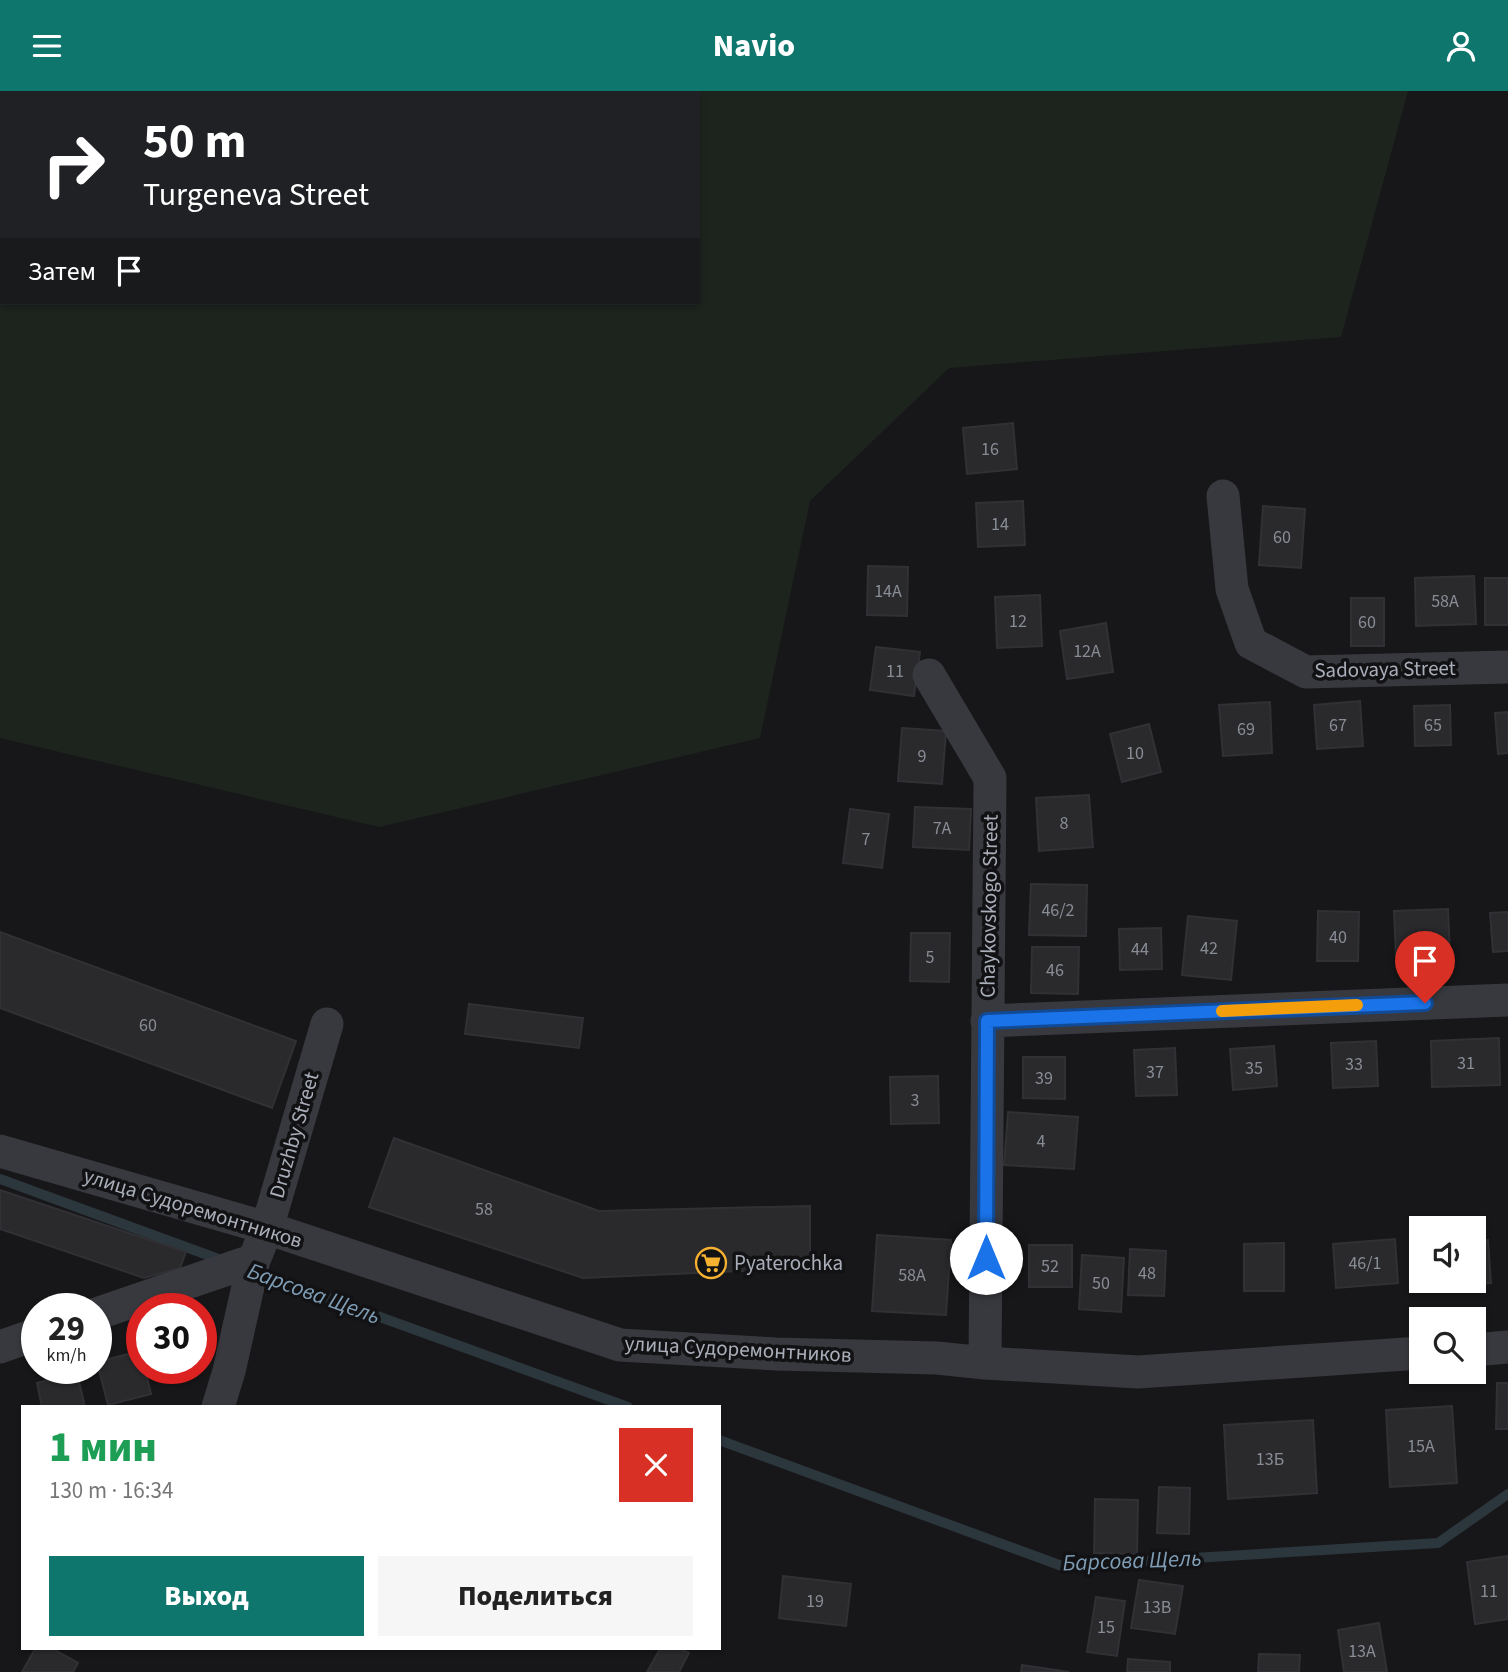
<!DOCTYPE html>
<html lang="ru">
<head>
<meta charset="utf-8">
<style>
	body { margin:0; font-family:"Source Sans 3",sans-serif; background:#f6f6f6; color:#222; height:100vh; display:flex; flex-direction:column; font-size:26px; white-space:nowrap }
	* { box-sizing:border-box; margin:0 }
	p { font-size:23px; color:#767676 }
	.icon { flex:none; width:38px; height:38px; fill:none; stroke:currentColor; stroke-width:2; stroke-linecap:round; stroke-linejoin:round }
	.map { position:relative; flex:1; overflow:hidden }
	.panel { position:absolute; left:21px; top:1314px; width:700px; height:245px; display:flex; flex-direction:column; background:#fff; border-radius:0px; box-shadow:0 2px 5px #0004 }
	.panel>* { flex:none }
	.guide { position:absolute; left:0px; top:0px; width:700px; height:214px; box-shadow:0 2px 5px #0004; background:#202124; color:#fff; overflow:hidden }
	.fabs { position:absolute; left:1409px; top:1125px; display:grid; gap:14px }
	.fabs a { display:grid; place-items:center; width:77px; height:77px; border-radius:0px; background:#fff; box-shadow:0 2px 5px #0004; font-size:35px }
	.speed { position:absolute; left:21px; top:1202px; display:flex; gap:14px; font-size:35px; font-weight:700; text-align:center }
	.speed>* { display:grid; place-content:center; width:91px; height:91px; border-radius:50%; background:#fff; box-shadow:0 2px 5px #0004; line-height:1 }
	.speed small { font-size:18px; font-weight:400 }
	.speed .limit { border:10px solid #d22; background:#fff; color:#111 }
	.pin { position:absolute; display:grid; place-items:center; width:60px; height:60px; color:#fff; margin:-72px -30px; border-radius:50% 50% 50% 0; rotate:-45deg; box-shadow:0 0 7px #0007 }
	.pin .icon { rotate:45deg }
	.me { position:absolute; width:77px; margin:-38px; rotate:0deg; stroke-linejoin:round; filter:drop-shadow(0 0 5px #0008) }
	.turn { display:flex; align-items:center; gap:24px; height:147px; padding:0 28px; font-size:32px }
	.turn .icon { width:91px; height:91px; stroke-width:2.5 }
	.turn b { display:block; font-size:49px; line-height:60px }
	.then { display:flex; align-items:center; height:66px; padding:0 28px; background:#0003; gap:14px; font-size:26px }
	.round { display:grid; place-items:center; flex:none; width:74px; height:74px; border-radius:0px; background:#f6f6f6 }
	.summary { display:flex; align-items:center; justify-content:space-between; height:119px; padding:0 28px }
	h1 { font-size:42px; font-weight:800; line-height:52px; color:#1e9e55 }
	.button { display:flex; gap:14px; margin-top:auto; padding:14px 28px }
	.button a { flex:1; height:80px; border-radius:0px; background:#0f766e; color:#fff; font-size:28px; font-weight:800; line-height:80px; text-align:center }
	.button a+a { background:#f6f6f6; color:#222 }
	header { display:flex; justify-content:space-between; align-items:center; height:91px; padding:0 28px; background:#0f766e; color:#fff; font-size:32px; font-weight:800 }
	.map>svg:first-child { display:block }
</style>
</head>
<body>
<header><svg class="icon" aria-label="menu" viewBox="0 0 24 24"><path d="M4 6h16M4 12h16M4 18h16"/></svg>Navio<svg class="icon" aria-label="person" viewBox="0 0 24 24"><circle cx="12" cy="8" r="4"/><path d="M4 21q1-7 8-7t8 7"/></svg></header>
<div class="map">
<svg width="1508" height="1581" viewBox="0 0 1508 1581">
	<rect width="100%" height="100%" fill="#171719"/>
	<path fill="#1d241e" fill-rule="evenodd" d="M0 0H1408L1341 246 949 277 810 410 760 647 379 736 0 647ZM2 2H698V212H2Z"/>
	<g fill="none" stroke-linecap="round" stroke-linejoin="round">
		<path stroke="#2c363d" stroke-width="10" d="M0 1088 224 1170
			M256 1181 628 1316
			M719 1349 1062 1475 1438 1452 1508 1403"/>
	</g>
	<path fill="#2a2a2d" stroke="#313135" stroke-width="2" d="M1013 332 1017 378 967 383 963 337Z
		M1023 410 1025 454 978 456 976 412Z
		M1263 415 1305 418 1301 477 1259 474Z
		M868 475 908 476 907 525 867 524Z
		M1474 485 1476 533 1416 535 1415 487Z
		M1485 487H1508V534H1485Z
		M1040 504 1042 555 997 557 995 506Z
		M1351 507H1384V555H1351Z
		M1106 532 1113 581 1067 588 1060 540Z
		M876 556 920 561 914 605 870 599Z
		M1360 610 1363 655 1317 658 1314 614Z
		M1270 611 1272 662 1223 665 1219 614Z
		M1450 614 1451 654 1415 655 1414 615Z
		M1508 621V662L1498 663 1495 622Z
		M1149 633 1161 681 1122 691 1110 643Z
		M902 637 946 640 942 693 898 690Z
		M1089 704 1093 756 1039 760 1036 707Z
		M915 716 971 718 969 759 913 756Z
		M850 718 889 723 882 777 843 772Z
		M1031 793 1087 794 1086 845 1029 844Z
		M1448 818 1450 864 1396 866 1394 820Z
		M1318 820 1359 821 1358 870H1317Z
		M1508 821V860L1493 861 1490 822Z
		M1188 825 1237 830 1231 889 1182 884Z
		M1161 837 1162 878 1120 879 1119 838Z
		M0 841 296 950 272 1017 0 917Z
		M911 842H950L949 891 910 890Z
		M1032 856H1079L1078 903 1031 902Z
		M469 913 583 927 579 957 465 943Z
		M1499 947 1500 994 1432 996 1431 950Z
		M1376 950 1378 995 1333 997 1331 952Z
		M1274 955 1277 995 1233 999 1230 958Z
		M1175 957 1177 1004 1136 1005 1134 959Z
		M1023 966H1065V1008L1023 1007Z
		M938 985 939 1032 891 1033 890 986Z
		M1008 1021 1078 1026 1074 1078 1004 1074Z
		M394 1047 599 1120 810 1115V1177L583 1187 369 1116Z
		M0 1099 186 1161 180 1177 144 1187 0 1138Z
		M877 1144 951 1149 946 1224 872 1220Z
		M1395 1148 1398 1192 1336 1197 1333 1153Z
		M1488 1149 1491 1192 1431 1196V1190H1474V1150Z
		M1284 1152V1200H1244V1153Z
		M1029 1154H1072V1196H1029Z
		M1130 1158 1166 1160 1164 1205 1128 1204Z
		M1082 1164 1124 1167 1121 1221 1079 1218Z
		M140 1260 142 1278H145L151 1303 108 1314 97 1271Z
		M77 1282 85 1316H42L37 1292Z
		M1497 1292H1508V1338H1496Z
		M1452 1315 1457 1392 1390 1396 1386 1319Z
		M1313 1329 1317 1402 1228 1408 1224 1334Z
		M1159 1396 1190 1397 1189 1443 1157 1442Z
		M1095 1408 1138 1409 1137 1463 1094 1462Z
		M1508 1465V1528L1475 1533 1467 1471Z
		M783 1485 851 1493 846 1535 779 1527Z
		M1139 1489 1183 1495 1175 1543 1131 1537Z
		M1096 1506 1125 1510 1117 1565 1087 1561Z
		M1379 1532 1387 1581H1344L1338 1539Z
		M35 1558H53L78 1572 73 1581H22Z
		M660 1558H681L689 1562 679 1581H647Z
		M1259 1563 1300 1564 1299 1581H1258Z
		M1128 1568 1170 1571V1581H1127Z
		M1022 1574 1069 1581H1021Z"/>
	<g fill="none" stroke-linecap="round" stroke-linejoin="round">
		<path stroke="#38393e" stroke-width="33" d="M1223 405 1232 498 1251 552 1306 581 1508 576
			M929 584 990 687 985 1272
			M987 930 1508 909
			M0 1060 267 1137 620 1254 776 1263 937 1267 985 1272 1138 1281 1421 1262
			M96 1223 254 1169
			M0 1256 37 1243
			M1474 1259 1508 1256
			M218 1316 229 1280 254 1169 267 1137 327 933"/>
	</g>
	<g fill="none" stroke-linecap="round" stroke-linejoin="round">
		<g stroke="#114b97" stroke-width="18">
			<path id="route" d="M986 1167 987 930 1425 912"/>
		</g>
		<use href="#route" stroke="#1a73e8" stroke-width="12"/>
		<path stroke="#f59e0b" stroke-width="12" d="M1222 920 1357 914"/>
	</g>
	<defs>
		<g id="supermarket-ring" transform="scale(1.575)"><circle r="9.5" fill="#121214" stroke="#f7b131" stroke-width="1.5"/><path d="M-6-5.5h2.5l.6 2H6L4.5 2H-2.5L-4.4-4H-6ZM-1.5 3.2a1.3 1.3 0 1 0 .1 0ZM3 3.2a1.3 1.3 0 1 0 .1 0Z" fill="#f7b131"/></g>
	</defs>
	<g fill-rule="evenodd">
		<use href="#supermarket-ring" x="711" y="1172"/>
	</g>
	<g text-anchor="middle" stroke-width="7" stroke-linejoin="round" paint-order="stroke">
		<g font-size="18" fill="#888c95">
			<text x="990" y="364">16</text>
			<text x="1000" y="439">14</text>
			<text x="1282" y="452">60</text>
			<text x="888" y="506">14А</text>
			<text x="1445" y="516">58А</text>
			<text x="1018" y="536">12</text>
			<text x="1367" y="537">60</text>
			<text x="1087" y="566">12А</text>
			<text x="895" y="586">11</text>
			<text x="1338" y="640">67</text>
			<text x="1433" y="640">65</text>
			<text x="1246" y="644">69</text>
			<text x="1135" y="668">10</text>
			<text x="922" y="671">9</text>
			<text x="1064" y="738">8</text>
			<text x="942" y="743">7А</text>
			<text x="866" y="754">7</text>
			<text x="1058" y="825">46/2</text>
			<text x="1338" y="852">40</text>
			<text x="1209" y="863">42</text>
			<text x="1140" y="864">44</text>
			<text x="930" y="872">5</text>
			<text x="1055" y="885">46</text>
			<text x="148" y="940">60</text>
			<text x="1466" y="978">31</text>
			<text x="1354" y="979">33</text>
			<text x="1254" y="983">35</text>
			<text x="1155" y="987">37</text>
			<text x="1044" y="993">39</text>
			<text x="915" y="1015">3</text>
			<text x="1041" y="1056">4</text>
			<text x="484" y="1124">58</text>
			<text x="1365" y="1178">46/1</text>
			<text x="1050" y="1181">52</text>
			<text x="1147" y="1188">48</text>
			<text x="912" y="1190">58А</text>
			<text x="1101" y="1198">50</text>
			<text x="1421" y="1361">15А</text>
			<text x="1270" y="1374">13Б</text>
			<text x="1489" y="1506">11</text>
			<text x="815" y="1516">19</text>
			<text x="1157" y="1522">13В</text>
			<text x="1106" y="1542">15</text>
			<text x="1362" y="1566">13А</text>
		</g>
		<g font-size="21" fill="#a9aeb9" stroke="#121214">
			<text transform="translate(1385 578) rotate(-1)" y="7">Sadovaya Street</text>
			<text transform="translate(989 815) rotate(-89)" y="7">Chaykovskogo Street</text>
			<text transform="translate(294 1044) rotate(-74)" y="7">Druzhby Street</text>
			<text transform="translate(193 1117) rotate(17)" y="7">улица Судоремонтников</text>
			<text transform="translate(738 1258) rotate(3)" y="7">улица Судоремонтников</text>
		</g>
		<g font-size="21" fill="#a9aeb9" stroke="#121214" text-anchor="start">
			<text x="734" y="1179">Pyaterochka</text>
		</g>
		<g font-size="23" font-style="italic" fill="#7f9db5" stroke="#121214">
			<text transform="translate(314 1202) rotate(20)" y="8">Барсова Щель</text>
			<text transform="translate(1132 1469) rotate(-2)" y="8">Барсова Щель</text>
		</g>
	</g>
</svg>
<div class="fabs">
<a><svg class="icon" aria-label="sound" viewBox="0 0 24 24"><path d="M4 9h4l5-4v14l-5-4H4zM17 9q2 3 0 6"/></svg></a>
<a><svg class="icon" aria-label="search" viewBox="0 0 24 24"><circle cx="10" cy="10" r="6"/><path d="M15 15l6 6"/></svg></a>
</div>
<div class="speed"><div>29<small>km/h</small></div><div class="limit">30</div></div>
<div class="pin" style="left:1425px;top:912px;background:#d93025"><svg class="icon" aria-label="arrive" viewBox="0 0 24 24"><path d="M6 21V4h12l-3 4 3 4H6"/></svg></div>
<svg class="me" style="left:986px;top:1167px" viewBox="-20 -20 40 40"><circle r="19" fill="#fff"/><path d="M0-13L10 11 0 6-10 11z" fill="#1a73e8"/></svg>
<div class="guide">
<div class="turn"><svg class="icon" aria-label="right" viewBox="0 0 24 24"><path d="M7 20v-9h11M14 6l5 5-5 5"/></svg><div><b>50 m</b>Turgeneva Street</div></div>
<div class="then">Затем<svg class="icon" aria-label="arrive" viewBox="0 0 24 24"><path d="M6 21V4h12l-3 4 3 4H6"/></svg></div>
</div>
<section class="panel">
<div class="summary"><div><h1>1 мин</h1><p>130 m · 16:34</p></div><a class="round" style="background:#d93025;color:#fff"><svg class="icon" aria-label="close" viewBox="0 0 24 24"><path d="M6 6l12 12M18 6L6 18"/></svg></a></div>
<div class="button"><a>Выход</a><a>Поделиться</a></div>
</section>
</div>
</body>
</html>
